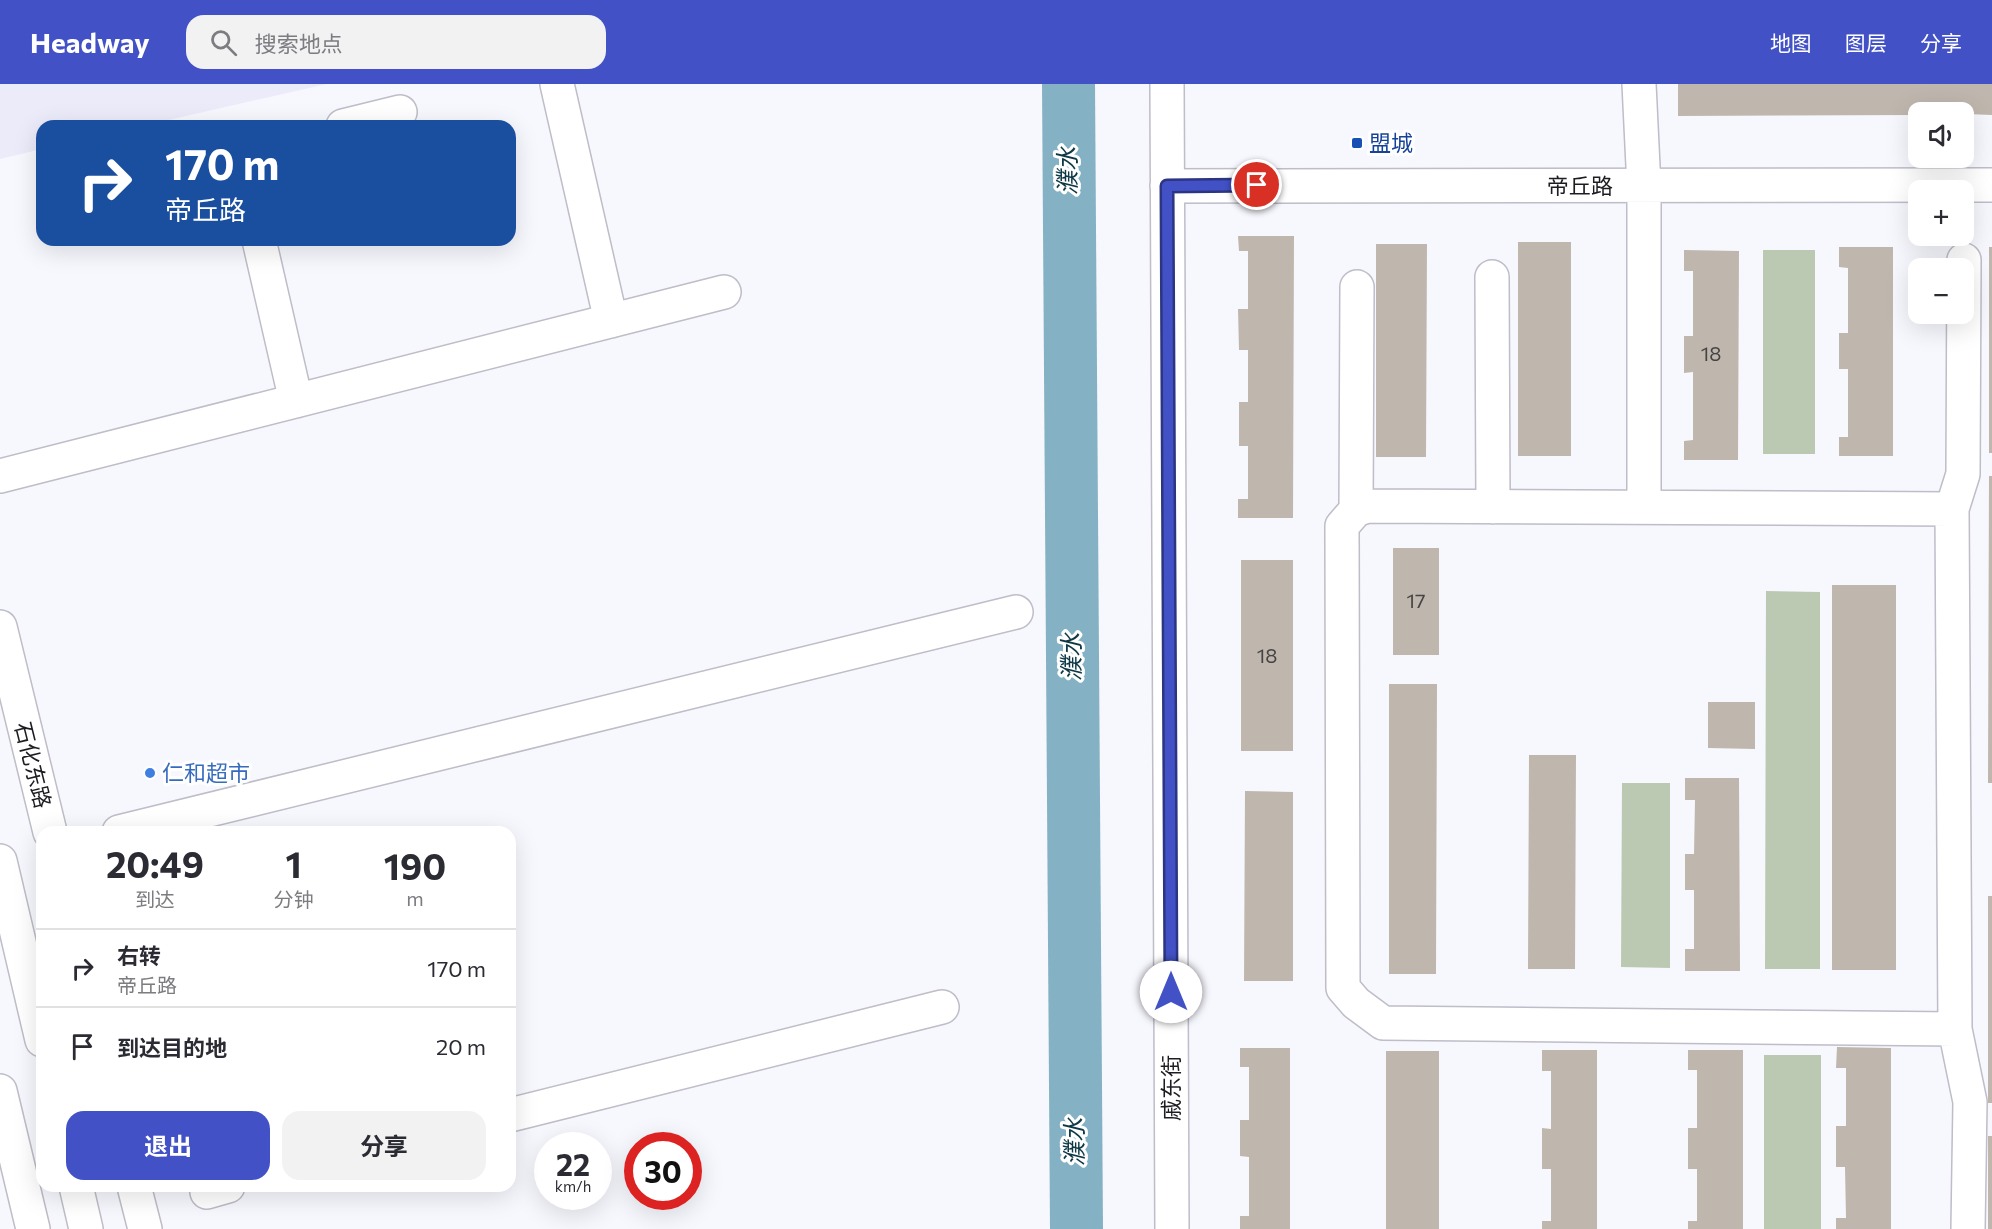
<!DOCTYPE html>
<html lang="zh">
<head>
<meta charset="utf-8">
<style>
	body { margin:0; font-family:Commissioner,"Noto Sans SC",sans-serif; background:#f2f2f3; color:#2b2b33; height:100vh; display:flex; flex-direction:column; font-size:22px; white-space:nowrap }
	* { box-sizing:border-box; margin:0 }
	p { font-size:20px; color:#7c7c81 }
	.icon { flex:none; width:33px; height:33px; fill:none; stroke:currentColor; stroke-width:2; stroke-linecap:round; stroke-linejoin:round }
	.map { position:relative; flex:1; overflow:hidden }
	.side { position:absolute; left:36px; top:742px; width:480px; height:366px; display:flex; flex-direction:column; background:#fff; border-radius:18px; box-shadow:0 6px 24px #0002 }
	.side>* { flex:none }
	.top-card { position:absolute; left:36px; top:36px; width:480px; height:126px; border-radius:18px; box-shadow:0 6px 24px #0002; background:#1a4fa0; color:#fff; overflow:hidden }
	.buttons { position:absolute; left:1908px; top:18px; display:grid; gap:12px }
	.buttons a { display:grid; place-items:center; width:66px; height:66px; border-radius:12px; background:#fff; box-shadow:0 6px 24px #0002; font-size:30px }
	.speed { position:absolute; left:534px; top:1048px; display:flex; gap:12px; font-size:30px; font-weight:700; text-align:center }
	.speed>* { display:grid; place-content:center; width:78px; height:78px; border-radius:50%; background:#fff; box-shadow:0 6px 24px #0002; line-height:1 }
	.speed small { font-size:15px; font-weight:400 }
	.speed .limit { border:9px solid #d22; background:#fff; color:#111 }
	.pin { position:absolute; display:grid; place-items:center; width:51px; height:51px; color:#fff; margin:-26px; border:3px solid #fff; border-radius:50%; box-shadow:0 2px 6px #0007 }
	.me { position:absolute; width:66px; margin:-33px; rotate:0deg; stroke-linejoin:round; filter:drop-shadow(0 0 4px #0008) }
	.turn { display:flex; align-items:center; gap:21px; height:126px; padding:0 30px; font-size:27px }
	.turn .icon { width:78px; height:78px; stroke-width:2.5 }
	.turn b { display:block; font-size:42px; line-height:51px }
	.eta { display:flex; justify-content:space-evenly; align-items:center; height:102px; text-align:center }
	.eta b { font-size:36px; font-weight:700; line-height:42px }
	.cta { display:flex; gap:12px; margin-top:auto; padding:12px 30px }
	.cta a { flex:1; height:69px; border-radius:18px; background:#4252c6; color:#fff; font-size:24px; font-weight:700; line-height:69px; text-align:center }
	.cta a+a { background:#f2f2f3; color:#2b2b33 }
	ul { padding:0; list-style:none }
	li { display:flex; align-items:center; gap:18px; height:78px; padding:0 30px; border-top:2px solid #e1e1e2 }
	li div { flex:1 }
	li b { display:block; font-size:22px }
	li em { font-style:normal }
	header { display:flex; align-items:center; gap:36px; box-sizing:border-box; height:84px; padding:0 30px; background:#4252c6; color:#fff }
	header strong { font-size:28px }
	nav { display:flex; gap:33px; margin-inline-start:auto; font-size:21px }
	.search { width:420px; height:54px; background:#f2f2f3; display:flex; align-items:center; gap:15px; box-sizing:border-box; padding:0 21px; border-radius:18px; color:#7c7c81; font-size:22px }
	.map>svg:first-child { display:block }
</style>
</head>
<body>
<header>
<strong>Headway</strong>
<div class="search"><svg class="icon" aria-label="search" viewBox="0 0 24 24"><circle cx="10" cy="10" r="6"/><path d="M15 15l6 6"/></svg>搜索地点</div>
<nav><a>地图</a><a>图层</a><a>分享</a></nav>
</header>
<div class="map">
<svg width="1992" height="1145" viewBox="0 0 1992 1145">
	<rect width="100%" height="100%" fill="#f7f7fe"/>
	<path fill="#ecebfa" d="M0 0H327L142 42H42V65L0 75Z"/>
	<path fill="#bcc9b2" d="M1763 166H1815V370H1763Z
		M1766 507 1820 508V885H1765Z
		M1622 699H1670V884L1621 883Z
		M1764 971H1821V1145H1764Z"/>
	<path fill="#84b2c4" d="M1042 0H1095L1103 1145H1050Z"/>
	<path fill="#bfb7ae" d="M1678 0H1992V31L1918 28V31L1678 32Z
		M1238 152H1294L1293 434H1238V415H1248V362H1239V318H1248V266H1239L1238 225H1248V167H1239Z
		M1518 158H1571V372H1518Z
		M1376 160H1427L1426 373H1376Z
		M1839 163H1893V372H1839V353H1848V285H1839V249H1848V184L1839 183Z
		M1989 163H1992V369H1989Z
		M1684 166 1739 167 1738 376H1684V357L1693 356V288L1684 289V252H1693V187H1684Z
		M1989 392H1992V699H1988Z
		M1393 464H1439V571H1393Z
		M1241 476H1293V667H1241Z
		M1832 501H1896V886H1832Z
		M1389 600H1437L1436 890H1389Z
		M1708 618H1755V665L1708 664Z
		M1529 671H1576L1575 885H1528Z
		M1685 694H1739L1740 887H1685V865H1694V806H1685V770H1694L1695 716H1685Z
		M1245 707 1293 708V897H1244Z
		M1988 812H1992V1019H1988Z
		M1837 963 1891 964V1145H1836V1134H1846L1845 1083H1836V1042H1846V984H1836Z
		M1240 964H1290V1145H1240V1132H1249V1073L1240 1072V1036H1249V983H1240Z
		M1542 966H1597V1145H1542V1137H1551V1085H1542V1044L1551 1045V987H1542Z
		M1688 966H1743V1145H1688V1137H1697V1085H1688V1044H1697V986H1688Z
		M1386 967H1439V1145H1386Z
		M1988 1052H1992V1145H1988Z"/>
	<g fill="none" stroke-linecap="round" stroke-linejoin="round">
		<g stroke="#bebdc8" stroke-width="36">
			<path id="minor" d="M557 0 611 237
				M1167 0 1172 1145
				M1639 0 1644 103V423
				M343 42 400 28
				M1167 102 1992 101
				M259 156 296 317
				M1964 176 1963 390 1952 425 1955 945 1970 1018 1968 1145
				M1492 193 1493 423
				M0 392 724 208
				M1952 425 1367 422 1356 426 1342 442 1343 904 1356 919 1383 939 1955 945
				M1356 426 1357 203
				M119 748 1016 528
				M0 1007 33 1145
				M510 1031 942 923
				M207 1108 228 1102"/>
		</g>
		<g stroke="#bebdc8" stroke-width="36">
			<path id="major" d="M0 543 50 748
				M0 777 42 956
				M76 1102 86 1145
				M134 1102 145 1145"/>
		</g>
		<use href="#minor" stroke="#fff" stroke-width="33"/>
		<use href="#major" stroke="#fff" stroke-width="33"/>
	</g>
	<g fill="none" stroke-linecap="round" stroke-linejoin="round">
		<g stroke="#2b3581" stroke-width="15">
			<path id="route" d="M1171 908 1167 102 1257 101"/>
		</g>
		<use href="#route" stroke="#4252c6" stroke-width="10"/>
	</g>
	<rect fill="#1a4fb4" stroke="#fff" stroke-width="2" x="1351" y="53" width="12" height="12" rx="3"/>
	<circle fill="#3f7fe0" stroke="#fff" stroke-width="2" cx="150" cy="689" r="6"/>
	<g text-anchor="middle" stroke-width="6" stroke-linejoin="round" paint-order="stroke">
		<g font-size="20" fill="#464344">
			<text x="1711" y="277">18</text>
			<text x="1416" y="524">17</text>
			<text x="1267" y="579">18</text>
		</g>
		<g font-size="22" fill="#164399" stroke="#fff" text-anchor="start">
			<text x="1369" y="67">盟城</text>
		</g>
		<g font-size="22" fill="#1d1c21" stroke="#fff">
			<text x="1580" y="110">帝丘路</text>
			<text transform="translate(33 681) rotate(76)" y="8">石化东路</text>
			<text transform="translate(1171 1004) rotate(-90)" y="8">戚东街</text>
		</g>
		<g font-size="22" fill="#366cbe" stroke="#fff" text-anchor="start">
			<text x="162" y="697">仁和超市</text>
		</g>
		<g font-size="24" font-style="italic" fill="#0e3846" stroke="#fff">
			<text transform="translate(1068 87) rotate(-90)" y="8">濮水</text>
			<text transform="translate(1072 573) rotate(-90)" y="8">濮水</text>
			<text transform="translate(1075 1058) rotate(-90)" y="8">濮水</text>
		</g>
	</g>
</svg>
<div class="buttons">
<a><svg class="icon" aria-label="sound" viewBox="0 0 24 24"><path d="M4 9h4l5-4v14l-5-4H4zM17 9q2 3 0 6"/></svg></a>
<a>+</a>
<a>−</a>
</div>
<div class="speed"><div>22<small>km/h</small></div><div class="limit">30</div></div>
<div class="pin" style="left:1257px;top:101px;background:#d93025"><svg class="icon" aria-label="arrive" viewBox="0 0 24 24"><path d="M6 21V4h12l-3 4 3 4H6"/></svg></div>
<svg class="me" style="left:1171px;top:908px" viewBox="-20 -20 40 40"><circle r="19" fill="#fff"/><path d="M0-13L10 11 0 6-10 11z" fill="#4252c6"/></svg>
<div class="top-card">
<div class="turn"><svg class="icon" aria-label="right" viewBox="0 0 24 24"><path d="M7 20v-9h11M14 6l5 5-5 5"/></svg><div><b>170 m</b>帝丘路</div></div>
</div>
<section class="side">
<div class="eta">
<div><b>20:49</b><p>到达</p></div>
<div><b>1</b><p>分钟</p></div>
<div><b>190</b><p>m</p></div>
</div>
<ul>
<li><svg class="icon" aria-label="right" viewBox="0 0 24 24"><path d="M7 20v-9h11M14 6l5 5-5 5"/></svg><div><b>右转</b><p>帝丘路</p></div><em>170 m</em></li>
<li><svg class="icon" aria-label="arrive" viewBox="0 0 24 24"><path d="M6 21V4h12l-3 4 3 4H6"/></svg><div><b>到达目的地</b></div><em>20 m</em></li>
</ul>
<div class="cta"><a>退出</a><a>分享</a></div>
</section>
</div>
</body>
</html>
